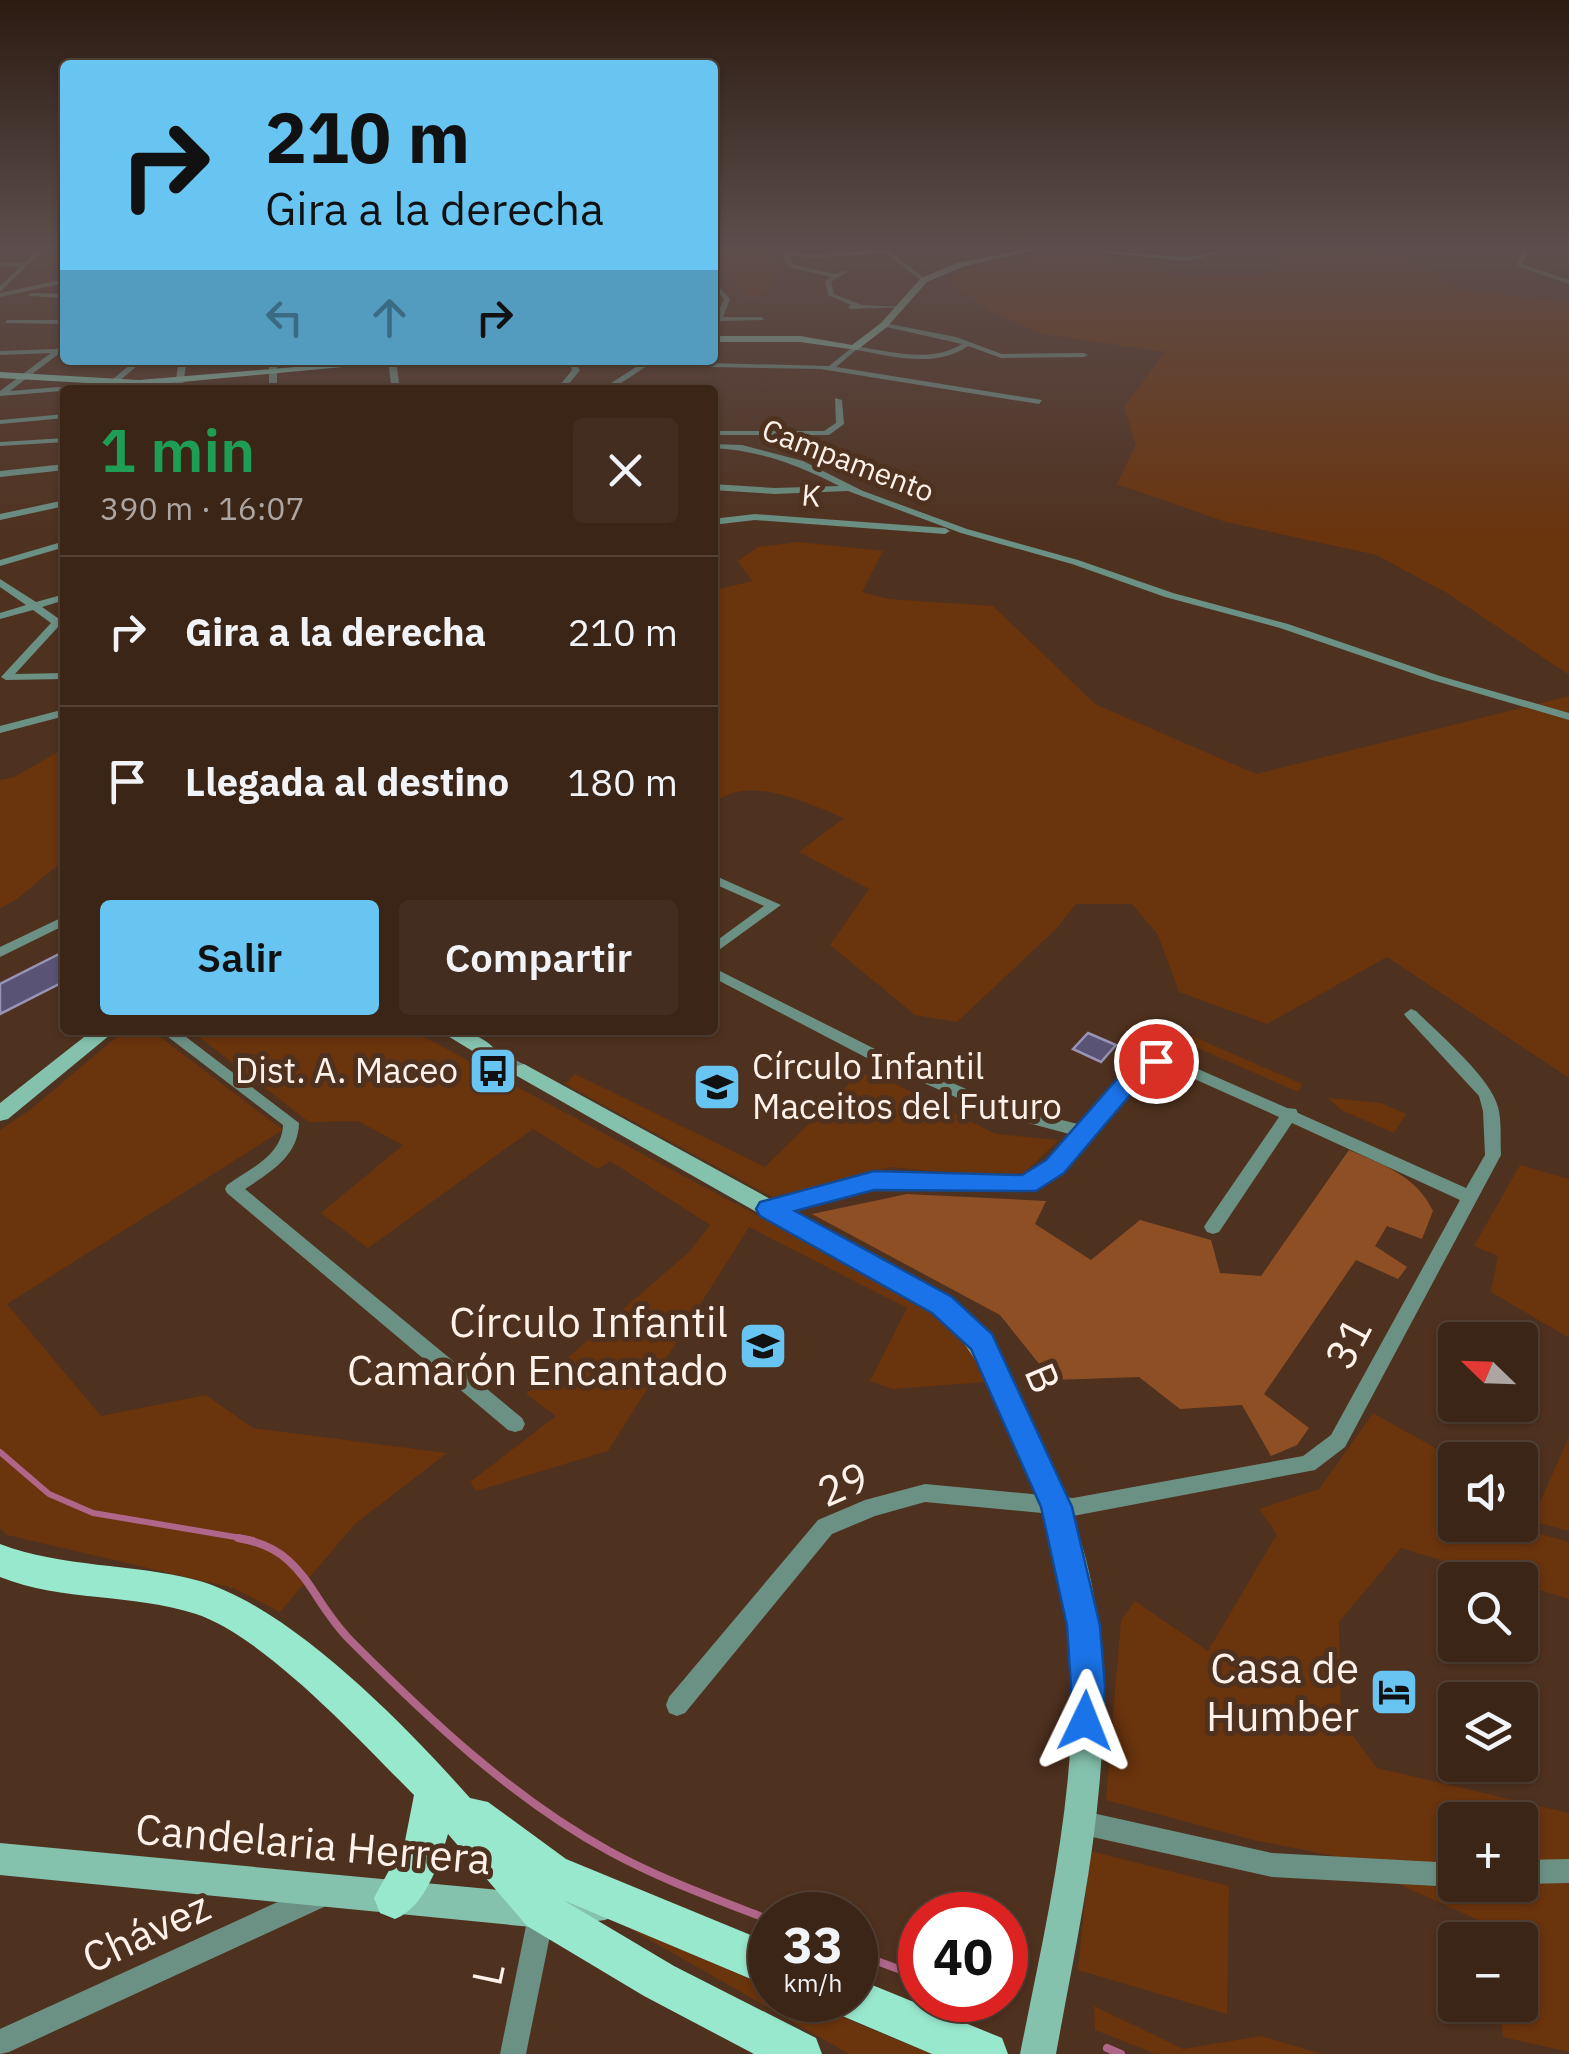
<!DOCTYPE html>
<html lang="es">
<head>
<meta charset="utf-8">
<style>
	body { margin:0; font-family:"IBM Plex Sans",sans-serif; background:#422d20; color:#f1f3f6; height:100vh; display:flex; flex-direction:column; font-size:38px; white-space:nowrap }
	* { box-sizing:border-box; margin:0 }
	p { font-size:32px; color:#aca5a1 }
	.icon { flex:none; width:55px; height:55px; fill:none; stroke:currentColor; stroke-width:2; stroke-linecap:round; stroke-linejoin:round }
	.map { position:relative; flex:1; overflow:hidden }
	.drawer { position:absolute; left:60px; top:385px; width:658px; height:650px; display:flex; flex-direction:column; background:#3b2517; border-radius:10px; box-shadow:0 2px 8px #0004,0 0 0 2px #544236 }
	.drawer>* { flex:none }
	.hud { position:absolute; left:60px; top:60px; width:658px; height:305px; border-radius:10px; box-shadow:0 2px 8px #0004,0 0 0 2px #544236; background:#68c4f0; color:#111; overflow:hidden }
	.needle { width:65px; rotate:293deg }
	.buttons { position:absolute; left:1438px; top:1322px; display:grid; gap:20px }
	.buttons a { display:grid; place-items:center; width:100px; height:100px; border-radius:10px; background:#3b2517; box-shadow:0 2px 8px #0004,0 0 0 2px #544236; font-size:50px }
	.speed { position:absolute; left:748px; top:1892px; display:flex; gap:20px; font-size:50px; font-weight:700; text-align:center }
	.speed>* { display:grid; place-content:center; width:130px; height:130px; border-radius:50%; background:#3b2517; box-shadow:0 2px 8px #0004,0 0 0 2px #544236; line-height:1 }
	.speed small { font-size:25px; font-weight:400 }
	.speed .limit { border:15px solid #d22; background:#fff; color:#111 }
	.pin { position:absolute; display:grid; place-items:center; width:85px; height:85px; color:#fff; margin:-42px; border:5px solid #fff; border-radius:50%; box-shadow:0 2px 10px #0007 }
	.me { position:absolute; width:110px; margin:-55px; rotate:2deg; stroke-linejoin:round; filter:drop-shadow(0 0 8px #0008) }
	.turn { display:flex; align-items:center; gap:35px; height:210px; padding:0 40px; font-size:45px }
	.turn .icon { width:130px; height:130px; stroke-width:2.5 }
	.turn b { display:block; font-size:70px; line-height:85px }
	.lanes { display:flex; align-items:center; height:95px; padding:0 40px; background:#0003; justify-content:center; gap:50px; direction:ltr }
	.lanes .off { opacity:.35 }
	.round { display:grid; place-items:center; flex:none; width:105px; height:105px; border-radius:10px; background:#422d20 }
	.overview { display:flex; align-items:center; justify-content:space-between; height:170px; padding:0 40px }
	h1 { font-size:60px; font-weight:600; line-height:75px; color:#1e9e55 }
	.cta { display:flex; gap:20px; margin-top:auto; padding:20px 40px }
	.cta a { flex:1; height:115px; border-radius:10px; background:#68c4f0; color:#111; font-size:40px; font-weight:600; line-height:115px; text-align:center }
	.cta a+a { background:#422d20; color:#f1f3f6 }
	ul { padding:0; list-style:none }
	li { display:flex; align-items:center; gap:30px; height:150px; padding:0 40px; border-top:2px solid #544236 }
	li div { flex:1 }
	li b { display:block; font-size:38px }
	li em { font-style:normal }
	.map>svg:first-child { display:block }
</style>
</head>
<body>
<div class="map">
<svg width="1569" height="2054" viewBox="0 0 1569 2054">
	<rect width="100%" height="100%" fill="#4f311f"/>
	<path fill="#6a340d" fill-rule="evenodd" d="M712 249 764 253 784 266 765 292 749 301 723 264 713 260Z
		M1285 249H1341L1414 261 1460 289 1569 303V675L1447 593 1376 555 1226 522 1117 484 1136 444 1124 407 1165 352 1043 334 990 311 948 283 949 279 975 267 1062 256 1091 257 1183 275 1272 274Z
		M799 542 883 551 862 592 889 599 993 606 1095 704 1256 774 1569 696V1078L1387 957 1267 1024 1179 992 1158 935 1132 904H1076L1056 929 957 1022 915 1015 830 945 869 889 799 852 844 818C806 803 748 773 713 804L712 591 752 581 738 561 758 547Z
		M65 748V859L16 900 0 908V780L14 777Z
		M125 1030H151L283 1130 7 1304 101 1416 206 1395 253 1428 447 1453 355 1524 280 1612 233 1588 7 1535 0 1528V1130L31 1109Z
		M190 1030H411L938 1312 972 1347 987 1382 892 1389 870 1381 907 1308 749 1227 608 1451 476 1491 470 1482 556 1416 526 1394 689 1252 710 1225 610 1161 598 1169 533 1129 368 1248 321 1213 403 1145 358 1121 309 1122Z
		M1190 1035 1302 1084 1298 1092 1184 1042Z
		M860 1073 893 1083 996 1134 1059 1140 1024 1173 980 1176 892 1167 772 1197 565 1084 575 1074 765 1167Z
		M1328 1098 1381 1103 1406 1114 1394 1133 1341 1110Z
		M1520 1165 1569 1179V1338L1491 1292 1498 1256 1474 1246Z
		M1373 1413 1442 1452 1446 1490 1455 1496V1525H1509L1569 1542V1599L1520 1584V1580H1505L1401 1548 1339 1622 1341 1720 1377 1768 1569 1813V2052L1503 2037 1499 2005H1520V1940H1491L1489 1925 1339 1857 1253 1840 1106 1800 1121 1620 1135 1601 1208 1651 1277 1534 1259 1509 1319 1489ZM1455 1820H1520V1885H1455Z
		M1569 1436V1531L1532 1521Z
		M1090 1851 1229 1886 1227 2014 1078 1970Z
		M627 1927 770 1987V2000H801L931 2054H849Z
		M1094 2006 1183 2049 1261 2036 1322 2054H1156L1095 2030Z"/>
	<path fill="#8f4f25" d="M1349 1150C1383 1165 1417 1176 1433 1211L1422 1239 1387 1226 1375 1246 1407 1267 1398 1279 1356 1260 1264 1394 1309 1428 1297 1445 1271 1456 1242 1405 1180 1409 1139 1377 1052 1380 1000 1315 812 1214 907 1194 1046 1201 1035 1224 1091 1260 1140 1220 1211 1240 1220 1273 1261 1276Z"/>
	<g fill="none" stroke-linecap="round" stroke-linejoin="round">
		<path stroke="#af6688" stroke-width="6" d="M0 1452 49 1494 93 1513 253 1540"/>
		<path stroke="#af6688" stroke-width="8" d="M238 1538C306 1549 308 1598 351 1641 429 1719 512 1798 609 1851 660 1879 716 1899 770 1920
			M855 1953 920 1977
			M1107 2048 1121 2054"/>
	</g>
	<path fill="#595475" stroke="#9893b7" stroke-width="2.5" d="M65 951V981L0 1014V984Z
		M1088 1033 1116 1045 1101 1062 1073 1049Z"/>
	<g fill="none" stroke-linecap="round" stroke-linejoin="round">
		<path fill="#6b9184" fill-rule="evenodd" d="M38 249H44L0 292V286L20 267 0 266V262L23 263Z
			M744 249 814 254 887 249 927 280 922 281 885 253 814 258 789 255 793 265 835 274 847 270V272L831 282 834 294 862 305 905 307 851 309 848 307 851 305 828 295 825 281 831 277 789 267 782 254Z
			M1523 249H1529L1522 264 1569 280V284L1517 266Z
			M65 279V283L0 297V293Z
			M712 279 730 299 723 317H762L764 320 721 321 712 337 714 321 712 317H716L724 299 712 286Z
			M31 293 65 294V298L29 296Z
			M7 320H65V324L5 323Z
			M884 323 956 337 1002 354 1084 353 1088 355 1084 357 1001 358 968 346C935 369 892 356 856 350L836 367 1042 400 1039 404 820 369 709 367 705 365 709 363 829 366 854 346C889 351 930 364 962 344L882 326Z
			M65 344V349L10 391 108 383 136 360H144L118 382 131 381 134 385 0 396V391L51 353 0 355V351L56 349Z
			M179 360H187L182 390H174Z
			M269 360H277V390H269Z
			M388 360H396L400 390H348L391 384Z
			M470 360H478L480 364 473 366Z
			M647 360H656L615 387 608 385Z
			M570 365H576L580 370 564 390H556L572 370Z
			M444 387 484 388 488 390H441Z
			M835 398 842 400 844 424 829 435H712V431H824L836 423Z
			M65 414V418L0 424V420Z
			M65 438V442L0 446V442Z
			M712 444 742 445 803 461 863 491 967 529 1078 560 1173 593 1288 624 1440 676 1569 713V720L1432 680 1280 628 1165 597 1072 564 961 533 848 491 775 494 712 490V484L775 488 839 486C798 465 759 450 712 448Z
			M65 464V470L0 477V471Z
			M65 500V506L0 520V514Z
			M755 514 945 528 950 531 945 534 755 520 712 525V519Z
			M65 541V547L0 566V560Z
			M0 579 36 602 65 594V600L42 607 65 623V627H58L15 674 65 673V679L6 680 1 677 51 623 33 610 0 619V613L26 605 0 587Z
			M65 709V716L0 733V726Z
			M718 877 781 905 712 955V944L764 906 719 886 712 889V879Z
			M65 916V925L0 957V947Z
			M712 967 875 1049 1005 1106 1082 1125 1135 1064 1156 1056 1173 1058 1287 1108 1296 1109 1298 1113 1466 1188 1485 1155 1483 1111 1479 1096 1406 1017 1404 1014 1411 1009 1416 1011C1439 1034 1490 1077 1498 1107 1502 1122 1500 1140 1501 1155L1345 1447 1315 1470 1073 1516 925 1502 875 1516 832 1534 685 1713 677 1716 669 1713 666 1705 669 1697 818 1520 865 1500 925 1484 1073 1498 1303 1456 1331 1435 1460 1200 1292 1123 1219 1232 1213 1234 1207 1232 1204 1227 1207 1222 1279 1117 1170 1068 1158 1066 1145 1072 1061 1171 1027 1190 874 1186 769 1215 763 1214 760 1209 763 1204 874 1174 1024 1178 1049 1163 1073 1135 994 1114 865 1057 712 977Z
			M159 1030H177L299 1123C298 1157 270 1172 245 1189L522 1418 525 1424 522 1430 515 1432 508 1430 227 1193 225 1189 227 1185C249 1169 282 1156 283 1125Z
			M486 1045 529 1067 532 1071 529 1075H519L481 1054 478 1050Z
			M1079 1810 1272 1853 1455 1863V1885H1461L1455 1887 1272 1877 1079 1834 1070 1831 1067 1822 1070 1813Z
			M1569 1859V1883L1520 1884V1860Z
			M317 1884 326 1888 330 1897 326 1906 9 2052 0 2054V2029Z
			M541 1903 550 1907 554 1916 526 2054H500L528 1916 532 1907Z"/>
		<path fill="#85c2ae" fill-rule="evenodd" d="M1027 249H1040L962 267 927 282 887 327 857 350 800 342H712V336H800L852 345 881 323 921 278 957 263Z
			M1069 249 1188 257 1232 249 1188 261Z
			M378 360H418L139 386 0 378V372L139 380Z
			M93 1030H116L8 1119 0 1121V1103Z
			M438 1030C461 1030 480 1033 496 1050L486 1057 479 1055Z
			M524 1064 951 1298C995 1333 1013 1381 1035 1430 1057 1477 1078 1522 1089 1572 1125 1730 1084 1898 1056 2054H1020C1051 1898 1092 1733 1061 1574 1051 1523 1030 1478 1010 1431 989 1386 974 1344 933 1312L517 1076 514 1071 517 1066Z
			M0 1843 542 1894 605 1886 617 1891 622 1903 617 1915 605 1920 542 1928 0 1875Z"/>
		<path fill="#98e8ce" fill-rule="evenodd" d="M0 1544C63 1568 131 1563 196 1580 289 1605 406 1726 470 1798L488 1802 566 1859 770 1943V1987L563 1900 674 1966 816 2038 822 2054H754L644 1996 527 1926 448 1834C439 1864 425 1907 395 1919L380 1913 374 1898 405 1841 414 1795C361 1742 265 1637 196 1614 132 1593 63 1602 0 1577Z
			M855 1978 1002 2038 1008 2054H932L840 2015 833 2000H855Z"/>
	</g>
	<linearGradient id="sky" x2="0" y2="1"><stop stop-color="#2b1b11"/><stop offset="0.46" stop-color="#5d4e4d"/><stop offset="1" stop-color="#5d4e4d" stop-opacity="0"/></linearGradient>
	<rect width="1569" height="536" fill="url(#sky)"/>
	<path fill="#1a73e8" stroke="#114b97" stroke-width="2.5" d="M1156 1053 1165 1055 1168 1061 1148 1074 1064 1173 1036 1191 874 1190 795 1211 952 1297 992 1334 1072 1507 1100 1626 1105 1687 1103 1721 1098 1733 1085 1738 1073 1733 1068 1721 1071 1687 1067 1626 1041 1507 971 1349 932 1313 760 1216 756 1209 760 1202 874 1171 1022 1175 1046 1160 1132 1062Z"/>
	<defs>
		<g id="bus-square" transform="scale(2.5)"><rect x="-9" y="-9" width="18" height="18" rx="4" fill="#68c4f0" stroke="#4f311f"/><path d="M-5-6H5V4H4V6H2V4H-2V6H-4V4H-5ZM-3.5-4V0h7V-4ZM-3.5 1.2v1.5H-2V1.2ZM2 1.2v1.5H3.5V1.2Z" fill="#111"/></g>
		<g id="school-square" transform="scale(2.5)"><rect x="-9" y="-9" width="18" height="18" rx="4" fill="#68c4f0" stroke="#4f311f"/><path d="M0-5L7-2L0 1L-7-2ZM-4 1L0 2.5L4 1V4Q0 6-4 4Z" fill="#111"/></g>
		<g id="hotel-square" transform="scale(2.5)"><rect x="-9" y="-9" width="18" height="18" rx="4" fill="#68c4f0" stroke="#4f311f"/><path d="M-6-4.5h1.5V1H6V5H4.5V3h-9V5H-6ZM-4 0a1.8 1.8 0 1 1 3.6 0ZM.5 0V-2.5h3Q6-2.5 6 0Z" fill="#111"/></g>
	</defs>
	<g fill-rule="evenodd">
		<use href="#bus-square" x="493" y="1071"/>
		<use href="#school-square" x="717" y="1087"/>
		<use href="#school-square" x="763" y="1346"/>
		<use href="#hotel-square" x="1394" y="1692"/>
	</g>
	<g text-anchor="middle" stroke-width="10" stroke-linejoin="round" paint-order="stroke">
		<g font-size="30" fill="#fef2eb" stroke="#4f311f">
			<text transform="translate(848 461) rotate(21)" y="10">Campamento</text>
			<text transform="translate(811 496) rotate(5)" y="10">K</text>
		</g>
		<g font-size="35" fill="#fef2eb" stroke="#4f311f" text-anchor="start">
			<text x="752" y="1079">Círculo Infantil<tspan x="752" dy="40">Maceitos del Futuro</tspan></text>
			<text x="458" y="1083" text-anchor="end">Dist. A. Maceo</text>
		</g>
		<g font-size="42" fill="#fef2eb" stroke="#4f311f" text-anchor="end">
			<text x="728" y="1337">Círculo Infantil<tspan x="728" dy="48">Camarón Encantado</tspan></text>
			<text x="1359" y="1683">Casa de<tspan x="1359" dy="48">Humber</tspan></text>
		</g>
		<g font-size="42" fill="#fef2eb" stroke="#4f311f">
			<text transform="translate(1348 1343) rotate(-62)" y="15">31</text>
			<text transform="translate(1043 1378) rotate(67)" y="15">B</text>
			<text transform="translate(843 1484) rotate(-24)" y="15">29</text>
			<text transform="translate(313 1844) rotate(5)" y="15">Candelaria Herrera</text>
			<text transform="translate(146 1932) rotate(-25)" y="15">Chávez</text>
			<text transform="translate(488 1974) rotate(-78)" y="15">L</text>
		</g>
	</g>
</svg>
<div class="buttons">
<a><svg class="needle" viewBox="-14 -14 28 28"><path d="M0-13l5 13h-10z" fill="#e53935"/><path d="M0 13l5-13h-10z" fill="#aca5a1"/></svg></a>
<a><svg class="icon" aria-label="sound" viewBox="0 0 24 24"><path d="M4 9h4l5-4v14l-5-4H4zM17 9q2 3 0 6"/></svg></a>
<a><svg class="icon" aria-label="search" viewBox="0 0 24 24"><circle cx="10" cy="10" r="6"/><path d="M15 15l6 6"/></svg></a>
<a><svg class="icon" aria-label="layers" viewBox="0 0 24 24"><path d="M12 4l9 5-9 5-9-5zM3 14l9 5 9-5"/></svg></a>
<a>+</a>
<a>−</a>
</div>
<div class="speed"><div>33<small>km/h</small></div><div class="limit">40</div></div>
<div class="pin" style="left:1156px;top:1061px;background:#d93025"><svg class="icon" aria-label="arrive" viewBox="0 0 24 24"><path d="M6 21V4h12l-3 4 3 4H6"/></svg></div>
<svg class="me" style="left:1085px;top:1721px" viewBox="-20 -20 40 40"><path d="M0-17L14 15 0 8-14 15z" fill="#1a73e8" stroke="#fff" stroke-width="4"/></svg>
<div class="hud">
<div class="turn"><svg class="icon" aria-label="right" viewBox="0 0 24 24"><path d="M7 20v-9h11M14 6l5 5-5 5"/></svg><div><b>210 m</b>Gira a la derecha</div></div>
<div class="lanes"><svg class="icon off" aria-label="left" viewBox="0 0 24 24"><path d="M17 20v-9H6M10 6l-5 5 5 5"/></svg><svg class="icon off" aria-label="ahead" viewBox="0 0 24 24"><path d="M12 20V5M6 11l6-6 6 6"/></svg><svg class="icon" aria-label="right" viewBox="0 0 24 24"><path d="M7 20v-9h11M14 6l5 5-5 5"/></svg></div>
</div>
<section class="drawer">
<div class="overview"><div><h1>1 min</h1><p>390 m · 16:07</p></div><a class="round"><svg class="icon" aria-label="close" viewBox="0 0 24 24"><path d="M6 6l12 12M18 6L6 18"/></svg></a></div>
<ul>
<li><svg class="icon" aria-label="right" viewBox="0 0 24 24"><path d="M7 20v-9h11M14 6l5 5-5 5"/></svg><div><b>Gira a la derecha</b></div><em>210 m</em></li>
<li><svg class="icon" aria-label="arrive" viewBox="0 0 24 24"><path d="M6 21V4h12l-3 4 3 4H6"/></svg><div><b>Llegada al destino</b></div><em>180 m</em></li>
</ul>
<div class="cta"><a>Salir</a><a>Compartir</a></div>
</section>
</div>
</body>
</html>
